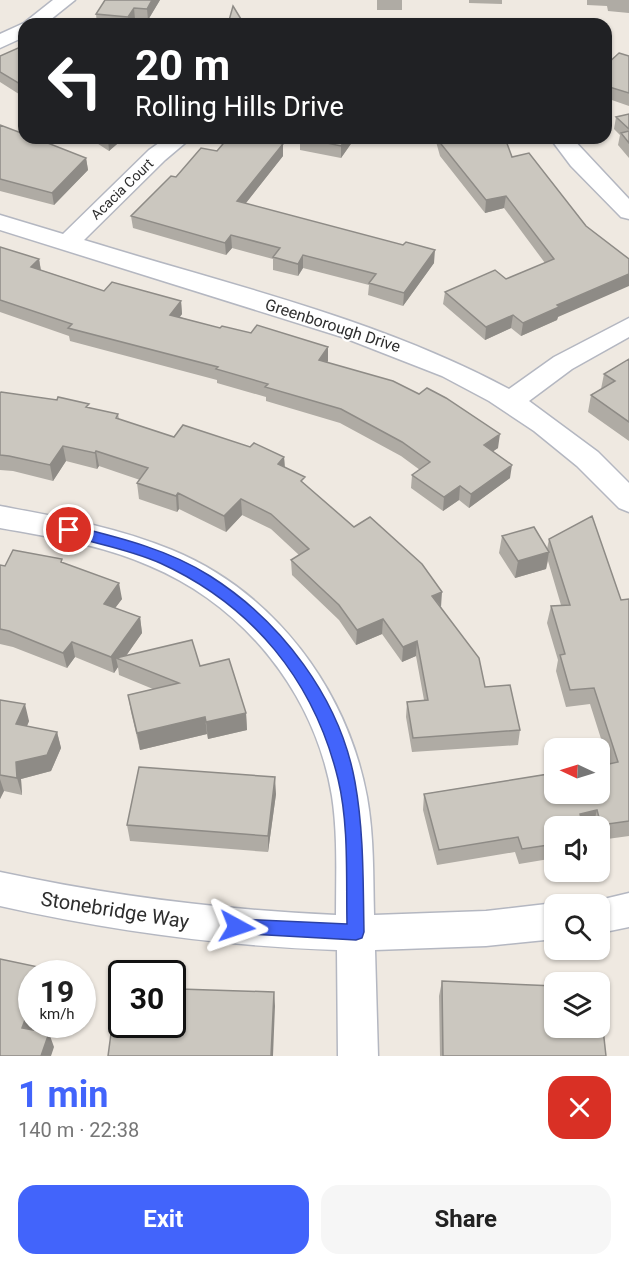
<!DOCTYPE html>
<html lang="en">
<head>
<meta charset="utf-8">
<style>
	body { margin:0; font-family:Roboto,sans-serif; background:#f6f6f6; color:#222; height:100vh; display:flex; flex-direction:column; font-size:22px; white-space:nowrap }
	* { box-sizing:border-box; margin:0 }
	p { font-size:20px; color:#767676 }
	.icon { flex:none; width:33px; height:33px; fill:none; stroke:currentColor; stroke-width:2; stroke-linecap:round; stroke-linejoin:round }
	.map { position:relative; height:1056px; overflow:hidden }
	.details { display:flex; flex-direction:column; background:#fff; flex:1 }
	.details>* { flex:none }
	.banner { position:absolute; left:18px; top:18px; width:594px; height:126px; border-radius:18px; box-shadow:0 2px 4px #0004; background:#202124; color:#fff; overflow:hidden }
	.needle { width:39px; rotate:274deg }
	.buttons { position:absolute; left:544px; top:738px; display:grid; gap:12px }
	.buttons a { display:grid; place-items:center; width:66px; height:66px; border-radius:12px; background:#fff; box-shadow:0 2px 4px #0004; font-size:30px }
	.speed { position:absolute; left:18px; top:960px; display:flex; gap:12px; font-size:30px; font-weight:700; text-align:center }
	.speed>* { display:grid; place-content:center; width:78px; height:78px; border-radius:50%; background:#fff; box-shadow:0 2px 4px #0004; line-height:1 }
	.speed small { font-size:15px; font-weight:400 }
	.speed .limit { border:3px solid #111; border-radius:9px; background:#fff; color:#111 }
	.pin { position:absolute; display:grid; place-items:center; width:51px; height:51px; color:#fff; margin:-26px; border:3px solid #fff; border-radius:50%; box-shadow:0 2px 6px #0007 }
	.me { position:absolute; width:66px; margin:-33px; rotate:95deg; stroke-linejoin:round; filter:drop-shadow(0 0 4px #0008) }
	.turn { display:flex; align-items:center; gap:21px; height:126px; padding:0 18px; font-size:27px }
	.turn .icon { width:78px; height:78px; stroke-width:2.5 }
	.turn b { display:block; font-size:42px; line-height:51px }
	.round { display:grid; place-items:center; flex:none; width:63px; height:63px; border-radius:18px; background:#f6f6f6 }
	.headline { display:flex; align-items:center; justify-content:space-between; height:102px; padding:0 18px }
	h1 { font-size:36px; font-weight:700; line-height:45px; color:#4264fb }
	.button { display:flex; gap:12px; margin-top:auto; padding:12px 18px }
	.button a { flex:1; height:69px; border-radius:18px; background:#4264fb; color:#fff; font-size:24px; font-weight:700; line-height:69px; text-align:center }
	.button a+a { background:#f6f6f6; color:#222 }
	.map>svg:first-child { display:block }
</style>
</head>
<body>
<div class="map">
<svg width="629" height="1056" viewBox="0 0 629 1056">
	<rect width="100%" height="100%" fill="#efe9e1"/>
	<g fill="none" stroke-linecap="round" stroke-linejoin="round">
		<g stroke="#b4b7c1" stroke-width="3">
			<path id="minor" d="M53 0H75L45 24H24V37L0 48V34L24 23Z
				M166 138H191L165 160 84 240C226 284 377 318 509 389L554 357 629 318V337L572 369 529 401 598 452 629 483V512L619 508 577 466 534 431 489 401 442 376 342 337 0 230V215L63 234 149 150Z
				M550 138H572L629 199V219L621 217 571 166Z
				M0 506C58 517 117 527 172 550 274 592 347 689 367 797 374 836 373 875 374 915L486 911 555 903 558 904H555V939L486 946 375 950 378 1056H338L337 950C222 946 112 931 0 906V872C112 896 222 910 336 915 336 875 338 835 332 796 315 694 245 606 150 566 103 545 50 537 0 528Z
				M629 893V927L600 933V904L587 903Z"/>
		</g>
		<use href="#minor" fill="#fff" fill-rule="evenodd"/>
	</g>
	<path fill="#afaba4" d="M160 0 148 20 135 19 132 24H97L96 14Z
		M377 0H402V10H377Z
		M469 0H502V4L469 3Z
		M587 0H629V13L608 11 607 6 587 5Z
		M24 52 22 96 0 82V56Z
		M629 56V106L606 98V65Z
		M629 114V158L618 145 620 135 614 129 616 117Z
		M0 125 86 158 88 170 54 205 0 191Z
		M89 138H124L109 151Z
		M300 138H355L341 158 300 150Z
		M435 138H505L512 157 586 226 557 320 521 336 511 328 485 340 443 304 445 292 506 279 545 263 504 208 485 213 440 156Z
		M283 144V156L246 203 434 263 403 306 368 295 369 285 303 268 298 276 273 270V259L232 248 226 255 133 228 131 216 176 177 217 151Z
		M0 247 39 259 41 270 104 291 181 301 182 314 180 317 328 361 327 362 498 448 493 451 510 478 469 508 459 500 443 511 411 488 412 475 420 470 401 456 340 423 266 401V397L217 383V380L70 341 69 336 0 312Z
		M629 359V441L588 412 591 395 601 389 604 374Z
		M0 393 90 408 118 414 119 419 174 437 284 457 285 467 305 485 441 607 485 687 520 730 518 745 412 752 406 717 407 702 424 700 416 656 402 662 382 634 356 645 339 620 292 575 291 560 299 555 271 529 242 515 226 532 179 509 177 512 139 499 137 483 140 480 99 466 97 469 66 461 53 481 13 471 0 470Z
		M502 536 547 549 549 539 621 600 629 599V836L600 840V826H555V858L519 864 515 852 437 865 423 810 424 794 609 764 590 704 566 707 556 671 558 660 547 623 551 606 561 605 548 561 546 569 515 578 499 553Z
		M62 562 122 599 115 608 140 617 142 633 126 656 200 666 246 713 247 730 208 739 207 734 140 750 131 712 128 695 153 689 119 675 118 667 114 673 75 657 67 668 13 647 0 644V565L5 566Z
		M0 700 29 721 27 726 57 732 61 748 51 771 21 779 22 795 4 791 0 799Z
		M276 794 268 852 130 841 127 825Z
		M442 981 606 1056H440L439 996Z"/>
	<path fill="#8e8b86" d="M152 0H160L148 20 147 9Z
		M134 8 135 19 132 24H129L128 17Z
		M24 82V95L22 96 20 84Z
		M108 138H124L109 151Z
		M347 138H355L341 158V146Z
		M283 144V156L238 213 237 201Z
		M86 158 88 170 54 205 52 193Z
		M506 196 504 208 485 213 486 200Z
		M231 235 232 248 226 255 225 243Z
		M435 250 434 263 403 306 404 293Z
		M303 255V268L298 276V264Z
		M39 259 41 272 31 267Z
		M629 274V286L558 317 557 320 521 336 523 323 557 305Z
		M181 301 182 314 171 328 170 315Z
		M513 315 511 328 485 340 486 327Z
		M328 347V361L319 374V360Z
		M500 434 498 448 482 459 484 445Z
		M63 446 66 461 53 481 50 465Z
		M96 451 99 466 97 469 95 453Z
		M284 457 285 473 278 464Z
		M512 465 510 478 469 508 471 494Z
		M460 486 459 500 443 511 444 497Z
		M178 493 179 509 177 512 176 496Z
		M241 499 242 515 226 532 224 516Z
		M549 552 546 569 515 578 518 561Z
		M119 583 122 599 106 620 104 604Z
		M442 592 441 607 432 596Z
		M140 617 142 633 123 660 116 658 118 667 114 673 111 657Z
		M383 619 382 634 356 645 357 630Z
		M417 641 416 656 402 662 403 647Z
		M72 642 75 657 67 668 63 653Z
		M25 704 29 721 21 740 16 724Z
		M246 713 247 730 208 739 206 722Z
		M205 717 207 734 140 750 137 733Z
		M57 732 61 748 51 771 21 779 22 795 17 778 16 762Z
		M275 777 276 794 268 852V836Z
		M0 779 4 791 0 799Z
		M597 810 593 826H577L580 814Z
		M181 976 183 991 180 989Z
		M274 992 275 1006 273 1056H271Z
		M32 1001V1024H34L27 1042 22 1028Z
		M49 1033 54 1047 51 1056H41Z"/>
	<path fill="#cbc7bf" stroke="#8e8b86" stroke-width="1.5" d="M105 0H152L147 9 134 8 128 17 96 14Z
		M233 6 244 24H228Z
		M18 48 24 52V82L20 84 0 72V56Z
		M619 53 629 56V93L606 86V65Z
		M629 114V129L616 117Z
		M0 125 24 134V138H35L86 158 52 193 0 179Z
		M629 131V143L621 133Z
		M228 138H258L283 144 237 201 403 245 406 242 435 250 404 293 369 283 376 274 303 255 298 264 273 257 280 248 231 235 225 243 131 216 171 176 176 177 201 148 217 151Z
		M303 138H347L341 146Z
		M439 138H505L512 157 529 153 586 226 629 259V274L557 305 559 307 523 323 513 315 486 327 445 292 495 270 506 279 554 259 506 196 486 200 441 144Z
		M0 247 39 259 31 267 104 291 112 282 181 301 170 315 220 328 222 326 251 333 257 325 328 347 319 360 393 381 419 394 427 388 446 398 500 434 484 445 512 465 471 494 460 486 444 497 412 475 430 462 402 442 341 409 265 387 268 384 216 369 218 367 68 328 72 324 0 300Z
		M629 359V422L591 395 615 381 604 374Z
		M1 392 57 400 58 397 89 404 86 407 118 414 116 418 174 437 183 425 250 447 254 443 284 457 278 464 305 477 301 481 354 527 370 517 422 564 442 592 432 596 479 658 485 687 510 685 520 730 413 738 407 702 428 700 417 641 403 647 383 619 357 630 339 605 291 560 309 549 271 514 241 499 224 516 178 493 176 496 137 483 148 468 96 451 95 453 63 446 50 465 9 456 0 455V393Z
		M592 516 621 600 629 599V821L601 825 597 810 580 814 583 826H555V844L522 849 518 837 439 850 424 794 555 773V794H600V766L618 762 594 688 570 690 560 655 565 654 551 606 570 605 549 539Z
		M534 527 549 552 518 561 502 536Z
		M13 550 62 559 61 562 119 583 104 604 140 617 111 657 72 642 63 653 9 631 0 629V565L5 566Z
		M192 640 200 666 229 659 246 713 206 722 205 717 137 733 128 695 179 683 116 658Z
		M0 700 25 704 16 724 57 732 47 755 16 762 17 778 0 775Z
		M139 767 275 777 268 836 127 825Z
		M0 959 43 968 41 974H32V1001L22 1028 49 1033 41 1056H0Z
		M119 974H122V1024H172V976H181L180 989 274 992 271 1056H108Z
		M442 981 555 986V1028H600V1002L606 1056H443Z"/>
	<path fill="#4264fb" stroke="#2b41a3" stroke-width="1.5" d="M69 525C117 537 168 549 210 576 281 621 340 698 355 782 364 832 363 882 364 932L362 938 356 940 231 933 228 927 231 921 237 919 347 924C346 876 349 825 338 779 314 680 252 605 160 563 129 549 96 544 64 534L62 530Z"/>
	<g text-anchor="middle" stroke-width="4.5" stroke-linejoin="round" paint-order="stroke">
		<g font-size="14" fill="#2e2e2e" stroke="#fff">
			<text transform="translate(122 189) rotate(-44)" y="5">Acacia Court</text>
		</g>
		<g font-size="16" fill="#2e2e2e" stroke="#fff">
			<text transform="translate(333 325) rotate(18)" y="6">Greenborough Drive</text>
		</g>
		<g font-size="20" fill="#2e2e2e" stroke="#fff">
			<text transform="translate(115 910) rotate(9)" y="7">Stonebridge Way</text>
		</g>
	</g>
</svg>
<div class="buttons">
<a><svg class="needle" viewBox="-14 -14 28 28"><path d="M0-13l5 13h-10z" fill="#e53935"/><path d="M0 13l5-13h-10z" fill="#767676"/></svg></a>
<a><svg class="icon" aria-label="sound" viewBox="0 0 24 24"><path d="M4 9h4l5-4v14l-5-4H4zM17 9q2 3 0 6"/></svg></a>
<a><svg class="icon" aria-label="search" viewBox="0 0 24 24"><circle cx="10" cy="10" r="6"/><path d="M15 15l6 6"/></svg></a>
<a><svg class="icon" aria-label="layers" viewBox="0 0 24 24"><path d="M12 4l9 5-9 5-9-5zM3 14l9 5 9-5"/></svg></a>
</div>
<div class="speed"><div>19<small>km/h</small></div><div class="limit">30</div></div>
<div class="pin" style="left:69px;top:530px;background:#d93025"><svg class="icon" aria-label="arrive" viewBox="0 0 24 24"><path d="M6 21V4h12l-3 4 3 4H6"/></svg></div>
<svg class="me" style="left:237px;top:927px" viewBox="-20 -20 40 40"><path d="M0-17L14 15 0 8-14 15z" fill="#4264fb" stroke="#fff" stroke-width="4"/></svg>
<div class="banner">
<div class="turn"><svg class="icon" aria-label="left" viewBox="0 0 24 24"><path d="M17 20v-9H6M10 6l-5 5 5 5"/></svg><div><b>20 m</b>Rolling Hills Drive</div></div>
</div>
</div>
<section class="details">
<div class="headline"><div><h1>1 min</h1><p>140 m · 22:38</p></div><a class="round" style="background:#d93025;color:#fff"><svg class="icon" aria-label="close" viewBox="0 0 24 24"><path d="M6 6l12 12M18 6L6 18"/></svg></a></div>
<div class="button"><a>Exit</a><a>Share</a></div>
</section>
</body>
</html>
